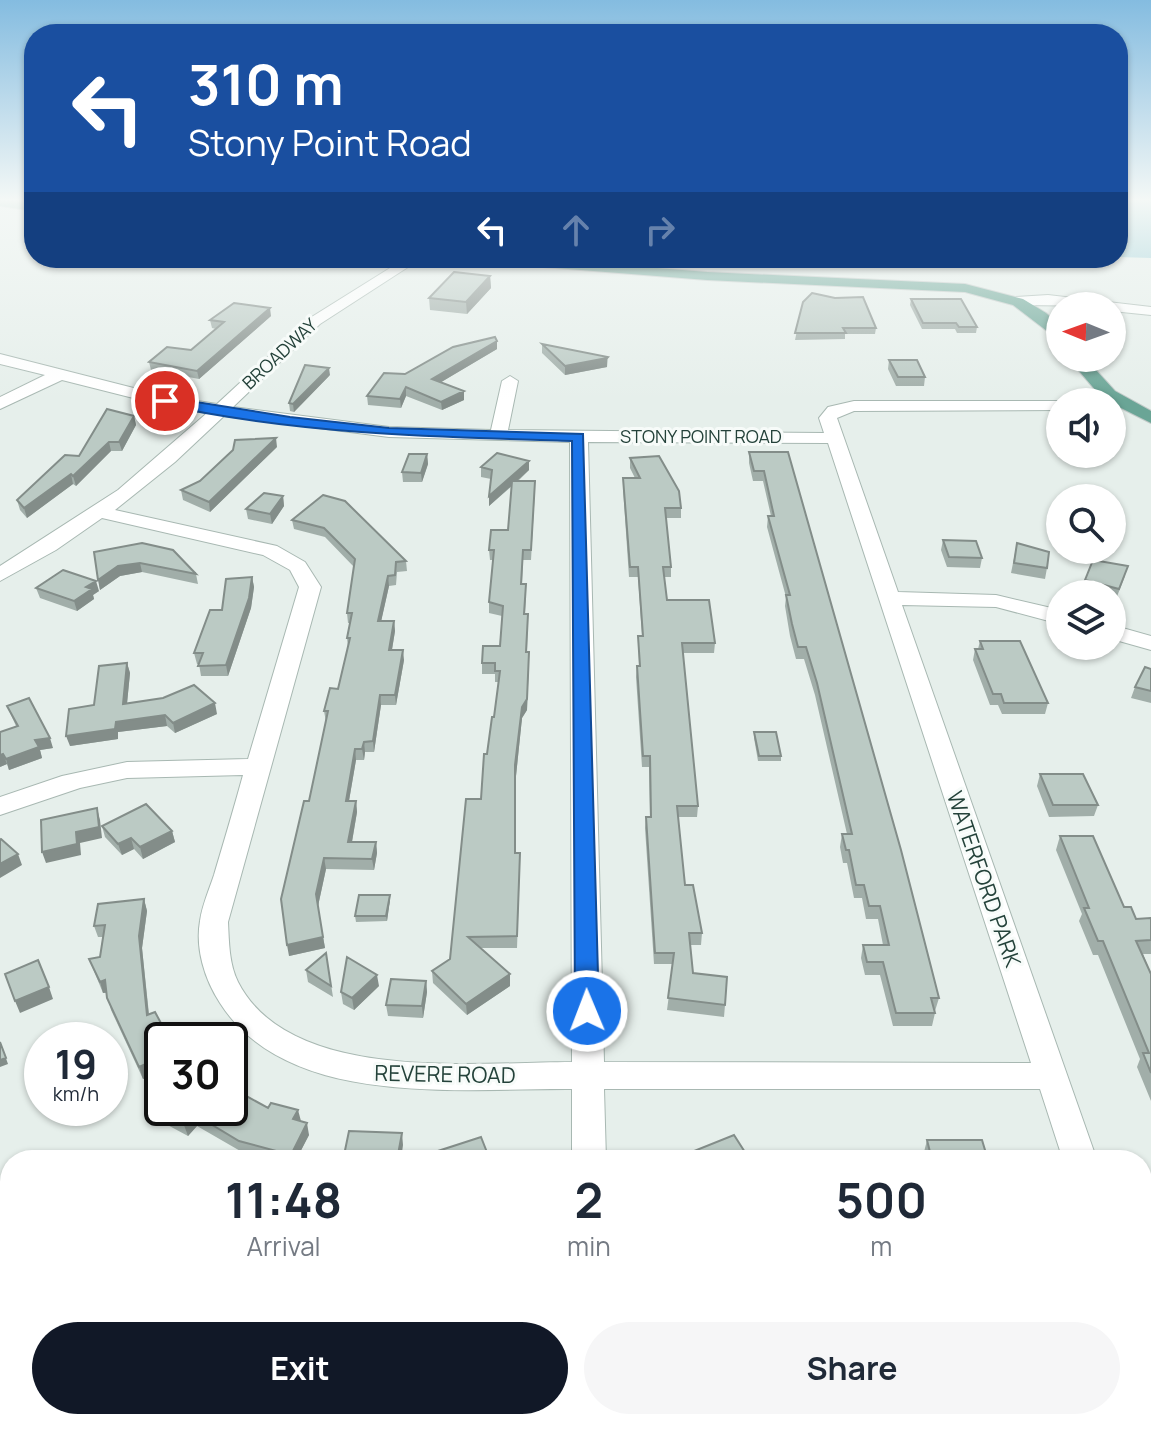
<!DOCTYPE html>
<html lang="en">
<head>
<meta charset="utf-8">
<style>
	body { margin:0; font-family:Manrope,sans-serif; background:#f6f6f7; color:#1f2937; height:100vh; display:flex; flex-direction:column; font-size:30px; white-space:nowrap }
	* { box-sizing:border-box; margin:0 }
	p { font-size:26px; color:#747a83 }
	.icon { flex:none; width:44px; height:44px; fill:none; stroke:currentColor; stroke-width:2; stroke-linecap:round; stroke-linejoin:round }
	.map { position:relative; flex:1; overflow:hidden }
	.sheet { position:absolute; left:0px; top:1150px; width:1152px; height:280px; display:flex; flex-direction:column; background:#fff; border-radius:32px 32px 0 0; box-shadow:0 2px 6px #0004 }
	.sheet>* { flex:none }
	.guide { position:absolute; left:24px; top:24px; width:1104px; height:244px; border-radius:32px; box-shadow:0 2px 6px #0004; background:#1a4fa0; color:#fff; overflow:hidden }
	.needle { width:52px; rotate:271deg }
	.buttons { position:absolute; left:1046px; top:292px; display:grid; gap:16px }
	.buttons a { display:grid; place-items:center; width:80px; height:80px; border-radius:50%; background:#fff; box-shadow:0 2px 6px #0004; font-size:40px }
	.speed { position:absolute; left:24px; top:1022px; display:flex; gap:16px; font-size:40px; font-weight:700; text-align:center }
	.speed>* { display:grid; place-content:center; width:104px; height:104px; border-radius:50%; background:#fff; box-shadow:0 2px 6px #0004; line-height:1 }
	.speed small { font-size:20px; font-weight:400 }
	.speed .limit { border:4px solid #111; border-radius:12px; background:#fff; color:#111 }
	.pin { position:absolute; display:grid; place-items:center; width:68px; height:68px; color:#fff; margin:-34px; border:4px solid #fff; border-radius:50%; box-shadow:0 2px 8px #0007 }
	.me { position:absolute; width:88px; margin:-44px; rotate:359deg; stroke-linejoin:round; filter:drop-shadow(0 0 6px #0008) }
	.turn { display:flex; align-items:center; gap:28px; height:168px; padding:0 32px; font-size:36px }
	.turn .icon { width:104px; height:104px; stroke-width:2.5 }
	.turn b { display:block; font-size:56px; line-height:68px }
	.lanes { display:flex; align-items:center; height:76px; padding:0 32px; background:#0003; justify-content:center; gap:40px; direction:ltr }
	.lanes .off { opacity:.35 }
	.eta { display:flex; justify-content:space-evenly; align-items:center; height:136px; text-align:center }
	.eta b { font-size:48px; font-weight:700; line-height:56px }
	.cta { display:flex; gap:16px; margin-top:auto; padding:16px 32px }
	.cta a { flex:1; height:92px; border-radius:48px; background:#111827; color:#fff; font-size:32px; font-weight:700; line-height:92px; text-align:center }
	.cta a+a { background:#f6f6f7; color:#1f2937 }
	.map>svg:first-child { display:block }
</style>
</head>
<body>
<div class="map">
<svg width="1151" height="1430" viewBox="0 0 1151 1430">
	<rect width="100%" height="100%" fill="#e6efeb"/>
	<path fill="#8ec9d4" d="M1118 200H1151V258L1118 257Z"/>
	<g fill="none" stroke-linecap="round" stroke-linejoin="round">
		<g stroke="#a8b8b2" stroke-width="2">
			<path id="minor" d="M406 258H422L320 324 233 407 389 427 491 430 502 381 510 376 518 381 508 430 824 433 819 418 828 407 854 401H1066L1060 402V410L854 411 837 418 898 592 996 595 1060 610V624L996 607 902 605 1097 1160H1063L1040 1089H604L606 1160H572V1089C462 1088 288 1110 220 1003 205 980 195 949 200 921 202 906 209 890 214 875 224 841 234 808 243 775L127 778 80 788 0 815V797L62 776 127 762 248 759 299 587 290 570 263 555 102 518 56 550 0 581V566L118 490 207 413 165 406 62 380 0 409V397L45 375 0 364V354L165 396 217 404 310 318ZM224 416 389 437 570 442 572 1062C476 1062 290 1084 238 982 229 964 229 942 228 922L321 587 305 562 277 546 115 510 175 462ZM588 442 828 443 1031 1063 604 1062Z
				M1048 295 1151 307V315L1112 311V306L1016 305 1009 301 1016 297Z
				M1112 625 1151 636V650L1112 639Z
				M1142 1323 1151 1327V1388L1142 1385Z
				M573 1420H613V1430H573Z"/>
		</g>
		<g stroke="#c2cac8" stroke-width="2">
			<path id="major" d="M0 200 34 203V211L0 206Z
				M474 258H533L707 272 965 284 1023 299 1046 313 1060 326V341L1013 305 965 292 707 280 481 262Z
				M1068 358H1085L1115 391 1151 411V423L1103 399Z"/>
		</g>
		<use href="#minor" fill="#fff" fill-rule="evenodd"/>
		<use href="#major" fill="#6aa596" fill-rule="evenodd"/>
	</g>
	<path fill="#a1aea9" d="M125 258H169L161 263Z
		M490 276 491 288 467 314 430 310 429 298Z
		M911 299 977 327 976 333H957L955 329H922L910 305Z
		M803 302 876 328 875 334H845V339L795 340Z
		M271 316 199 379 151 370 149 362 191 350 216 329 212 328 210 320Z
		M497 341V349L441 382 464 391V400L442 410 406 396 401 408 368 405 367 396 405 374Z
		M542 344 608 357 607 367 565 375 542 353Z
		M889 360 925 377 924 386H896L888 369Z
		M330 375 294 412 290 411 289 403Z
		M134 416 136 425 122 451H111L76 486 73 484 27 518 20 510 17 500Z
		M277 447 210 512 183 500 181 490Z
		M749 452H788L939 998 935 1011V1013L932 1026H893L880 975H865L861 958 863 945H883L878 919H866L862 898H854L847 863H843L840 847 842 834H847L815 695 804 659H796L790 636 785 606 786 597 767 527 768 516H771L763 481H753L749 463Z
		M427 454 428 464 422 482H403L402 472Z
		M630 458 681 508V518H666L671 567V577H664L667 600 715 643 714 653H683L698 806 697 817H678L685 885 702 933 701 945H690L693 973 725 1005 724 1017 667 1010 673 964H654L645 828 646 817H650L649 767H642L636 677 637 666H639L638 636H642L638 577H629L623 488V478H635L630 468Z
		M481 467 529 470 518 481 535 490 531 560H523L522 584 526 595 525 614H528L527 652 529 663 527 710 522 718 516 776 515 853 520 864 517 948H481L510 974V986L467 1015 433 983 432 971 450 959 481 799 499 682H495V674H482V663L500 646 502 616 489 613V602L493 560H490L489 550 508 530 512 486 489 506 491 479 481 477Z
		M323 495 406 561 407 571 397 572 396 585 389 586 381 621H394L395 631 392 650 404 660 396 705H381L374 752H365L364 760H356L349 801H356L357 812 352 842H376L377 853 374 870 326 869 318 906 325 948 289 956 309 801 326 722 324 711 338 689 348 647 347 638 350 623H348L347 613 354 567 325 537 294 529 292 520Z
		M283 496 284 506 272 524 248 519 246 509Z
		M943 540 982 558 980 568 947 567 941 550Z
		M1017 543 1047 568 1045 579 1011 573Z
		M94 552 196 574 198 584 142 572 120 576 100 590Z
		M1125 576 1116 599 1112 598V594H1096L1082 590 1085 580Z
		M252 577 254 587 251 608 228 676H201L199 664H197L194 653 222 610Z
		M36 588 99 591 93 595 94 599 77 611 40 598Z
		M980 641 1048 703 1045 714H1002L998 705H990L973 660 975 649H978Z
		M127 663 130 673 127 703 217 714 175 733 167 726 118 732V739L70 746 94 705Z
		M1151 669V703L1131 698 1135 687Z
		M7 706 53 748 40 750 42 758 9 770 7 764 0 767 16 726Z
		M754 732 781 756V761H758L754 738Z
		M1040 774 1098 805 1094 816 1049 817 1037 786Z
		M102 826 172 831 175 842 143 859 134 849 122 855 105 837Z
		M1060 836 1136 919 1151 941V954H1143L1151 974V1101L1137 1067 1140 1059 1098 955H1093L1079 921 1082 914 1056 850Z
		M390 895V900L387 921 356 922 355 916Z
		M144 899 147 911 142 948 149 1014 162 1040V1070L143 1079 111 1010 107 993H103L89 959 100 957 103 937H98L94 926Z
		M326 953 333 997 308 982 306 970Z
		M426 981 427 992 423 1018 388 1016 386 1005Z
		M379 986 354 1010 343 1004 341 992Z
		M268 1108 301 1121 309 1135 296 1160H270L242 1152 197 1126 188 1136 162 1122 158 1110Z
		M927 1140 988 1160H926L924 1152Z
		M988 1420H1060L1061 1423 1058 1430H991Z"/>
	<path fill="#838d89" d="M490 276 491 288 467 314 466 302Z
		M270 308 271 316 199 379 197 371Z
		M497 341V349L433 387 432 379Z
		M607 358V367L565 375V366Z
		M329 368 330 375 294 412 293 404Z
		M406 387V396L401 408 400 399Z
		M464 391V400L442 410 441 402Z
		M134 416 136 425 122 451 119 442Z
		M276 438 277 447 210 512 209 502Z
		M109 442 111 451 76 486 73 476Z
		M427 454 428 464 422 482 421 473Z
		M529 461V470L489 506V496Z
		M71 474 73 484 27 518 24 508Z
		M283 496 284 506 272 524 270 514Z
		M140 563 142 572 120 576 100 590 98 580 118 566Z
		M388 576 389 586 379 631 378 621Z
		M252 577 254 587 251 608 228 676 226 665Z
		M96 581 99 591 93 595 94 599 77 611 74 601 86 587Z
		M394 621 395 631 390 661 389 650Z
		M403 650 404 660 396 705 395 695Z
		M529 652 527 710 522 718 516 776 515 765 522 707Z
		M127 663 130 673 126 714 123 704Z
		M380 695 381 705 374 752 373 741Z
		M215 703 217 714 175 733 173 723Z
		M165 715 167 726 118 732V739L70 746 66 736 116 722Z
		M50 738 53 748 40 750 42 758 9 770 6 759 35 740Z
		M364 742 365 752 364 760 362 749Z
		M355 749 356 760 347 812 346 801Z
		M3 754 7 764 0 767V755Z
		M356 801 357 812 350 853 348 842Z
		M97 808 100 820 102 838 80 843 81 855 46 863 42 852 76 832Z
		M172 831 175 842 143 859 140 847Z
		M131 838 134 849 122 855 118 844Z
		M376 842 377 853 374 870 372 859Z
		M18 854 22 865 0 878V864Z
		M324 858 326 869 318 906 316 894Z
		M390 895V900L387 921 386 916Z
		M144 899 147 911 142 948 150 1027 147 1015 139 936Z
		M323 937 325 948 289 956 287 945Z
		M510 974V986L467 1015 466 1004Z
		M377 975 379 986 354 1010 352 998Z
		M105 980 109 992 103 993 100 982Z
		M426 981 427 992 423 1018 422 1006Z
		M49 987 53 999 20 1013 15 1001Z
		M1 1044 8 1064 0 1067V1060Z
		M162 1057V1070L143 1079 139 1067Z
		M298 1110 301 1121 293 1119Z
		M194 1114 197 1126 188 1136 184 1125Z
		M307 1123 309 1135 296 1160H292L291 1155Z
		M402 1133 403 1145 401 1160H397Z
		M73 1420H76L78 1430H75Z"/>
	<path fill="#bbcac4" stroke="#838d89" stroke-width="2" d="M454 272 490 276 466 302 429 298Z
		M812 293 835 298 863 297 876 328H843L846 333H795L803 302Z
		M911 299H961L977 327H959L956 323H923Z
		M234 303 270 308 197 371 149 362 167 347 191 350 224 322 210 320Z
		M495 337 497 341 432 379 464 391 441 402 406 387 400 399 367 396 384 373 405 374 453 347Z
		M542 344 608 357 607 358 565 366Z
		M889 360H917L925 377H898Z
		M305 365 329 368 293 404 289 403Z
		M107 409 134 416 119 442H109L73 476 71 474 24 508 17 500 65 455 79 456Z
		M276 438 209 502 181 490 200 481 233 450 235 440Z
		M749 452H788L901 850 939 998H931L935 1013H896L883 962H867L863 945H889L880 906H869L864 885H856L849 850H846L842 834H852L817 683 806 647H798L792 624 786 595H790L768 516H774L764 471H754Z
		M497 453 529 461 489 496 492 470 481 467Z
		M409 454H427L421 473 402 472Z
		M659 456 679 491 681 508H665L671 567H663L667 600H709L715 643H682L698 806H677L685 885H693L702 933H689L693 973 727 977 725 1005 668 998 674 953H655L646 817H651L650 756H643L637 666H640L638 636H643L638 567H630L623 478H640L630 458Z
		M512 481H535L531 550H523L521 584H526L524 614H528L526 652H529L527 699 522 707 515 765V853H520L517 936 468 937 510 974 466 1004 432 971 450 959 466 799H481L484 754H487L492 717H494L500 671H495V663H482L483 646H500L503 606 489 602 494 550H489L491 530H508Z
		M264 493 283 496 270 514 246 509Z
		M323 495 345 501 406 561 396 562 395 575 388 576 378 621H394L389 650H403L395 695H380L373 741 364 742 362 749H355L346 801H356L348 842H376L372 859 324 858 316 894 323 937 287 945 281 899 304 801H309L328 711H324L330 688 338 689 350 638H347L352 613H347L355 559 324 528 292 520Z
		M943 540 976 541 982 558 949 557Z
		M142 543 173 550 196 574 140 563 118 566 98 580 94 552Z
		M1017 543 1049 552 1047 568 1014 563Z
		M1093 560 1128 566 1119 589 1085 580Z
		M63 570 96 581 86 587 92 589 74 601 36 588Z
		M252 577 249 598 226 665 198 666 203 653H194L210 610H222L226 579Z
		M980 641H1020L1048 703H1004L1001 694H993L975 649H983Z
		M127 663 123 704 163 698 194 685 215 703 173 723 165 715 116 722 115 729 66 736 69 709 94 705 99 666Z
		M1145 667 1151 669V691L1135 687Z
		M29 698 50 738 35 740 39 747 6 759 3 754 0 755V732L18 726 7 706Z
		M754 732H776L781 756H759Z
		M1040 774H1083L1098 805H1053Z
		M146 804 172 831 140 847 131 838 118 844 102 826Z
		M97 808 99 827 76 832 77 844 42 852 41 820Z
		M1060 836H1093L1124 907H1131L1136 919 1151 918V940L1136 941 1151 974V1073L1143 1053H1149L1103 941H1098L1084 908H1089Z
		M1 839 18 854 0 864V840Z
		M359 895H390L386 916H355Z
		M144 899 139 936 147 1015 155 1012 170 1040H162V1057L139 1067 107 998 105 980 100 982 89 959 100 957 105 925 94 926 98 904Z
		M326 953 331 986 306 970Z
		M347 957 377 975 352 998 341 992Z
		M38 960 49 987 15 1001 5 974Z
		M391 979 426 981 422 1006 386 1005Z
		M92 1032 94 1040H72Z
		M0 1042 6 1058 0 1060Z
		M230 1087 268 1108 271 1103 298 1110 293 1119 307 1123 291 1155 239 1141 194 1114 184 1125 158 1110 162 1106V1108H230Z
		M349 1131 402 1133 397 1160H343Z
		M734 1135 750 1160H680L679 1157Z
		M481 1137 490 1160H441L438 1151Z
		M927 1140H982L988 1160H932Z
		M3 1246 10 1269V1400L8 1402 0 1384V1248Z
		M20 1420H73L75 1430H21Z
		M387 1420H497V1430H386Z
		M688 1420H737L738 1430H689Z
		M996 1420H1060L1061 1423H996Z"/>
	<linearGradient id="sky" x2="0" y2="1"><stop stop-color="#84bce0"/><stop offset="0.5" stop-color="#f4f8f6"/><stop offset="1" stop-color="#f4f8f6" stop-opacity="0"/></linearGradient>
	<rect width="1151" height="400" fill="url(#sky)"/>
	<path fill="#1a73e8" stroke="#114b97" stroke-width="2" d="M165 397 290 417 389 428 583 434 599 1011 595 1017 587 1020 579 1017 575 1011 572 441C434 437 296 434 160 404L159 401Z"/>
	<g text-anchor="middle" stroke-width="6" stroke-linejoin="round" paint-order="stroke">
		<g font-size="18" fill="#24423a" stroke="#f7fbf9">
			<text transform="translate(280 354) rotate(-43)" y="6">BROADWAY</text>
			<text x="701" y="443">STONY POINT ROAD</text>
		</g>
		<g font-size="22" fill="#24423a" stroke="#f7fbf9">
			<text transform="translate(984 879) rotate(71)" y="8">WATERFORD PARK</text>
			<text transform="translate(445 1074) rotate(1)" y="8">REVERE ROAD</text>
		</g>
	</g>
</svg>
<div class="buttons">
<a><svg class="needle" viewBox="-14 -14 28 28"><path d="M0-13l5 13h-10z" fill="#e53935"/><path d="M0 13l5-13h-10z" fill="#747a83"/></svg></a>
<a><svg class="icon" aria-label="sound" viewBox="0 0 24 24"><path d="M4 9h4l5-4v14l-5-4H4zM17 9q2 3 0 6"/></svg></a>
<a><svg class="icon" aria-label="search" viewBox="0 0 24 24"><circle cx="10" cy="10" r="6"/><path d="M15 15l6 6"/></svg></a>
<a><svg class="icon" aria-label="layers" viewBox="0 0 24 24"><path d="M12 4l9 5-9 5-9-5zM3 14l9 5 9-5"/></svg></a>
</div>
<div class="speed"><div>19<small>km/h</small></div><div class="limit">30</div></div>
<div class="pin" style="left:165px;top:401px;background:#d93025"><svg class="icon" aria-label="arrive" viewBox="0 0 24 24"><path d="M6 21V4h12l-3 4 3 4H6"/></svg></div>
<svg class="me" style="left:587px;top:1011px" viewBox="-20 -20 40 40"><circle r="17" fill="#1a73e8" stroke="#fff" stroke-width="3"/><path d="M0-11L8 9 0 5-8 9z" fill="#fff"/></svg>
<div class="guide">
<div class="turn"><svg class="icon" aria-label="left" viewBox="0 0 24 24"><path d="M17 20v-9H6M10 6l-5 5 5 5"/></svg><div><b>310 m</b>Stony Point Road</div></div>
<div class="lanes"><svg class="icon" aria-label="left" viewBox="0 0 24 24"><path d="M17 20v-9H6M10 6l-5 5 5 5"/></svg><svg class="icon off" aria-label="ahead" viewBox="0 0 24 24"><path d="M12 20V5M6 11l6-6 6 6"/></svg><svg class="icon off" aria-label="right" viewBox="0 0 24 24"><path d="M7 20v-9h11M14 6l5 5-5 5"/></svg></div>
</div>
<section class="sheet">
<div class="eta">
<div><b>11:48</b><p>Arrival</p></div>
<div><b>2</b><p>min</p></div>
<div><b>500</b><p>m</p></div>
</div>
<div class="cta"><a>Exit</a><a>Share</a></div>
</section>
</div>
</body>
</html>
